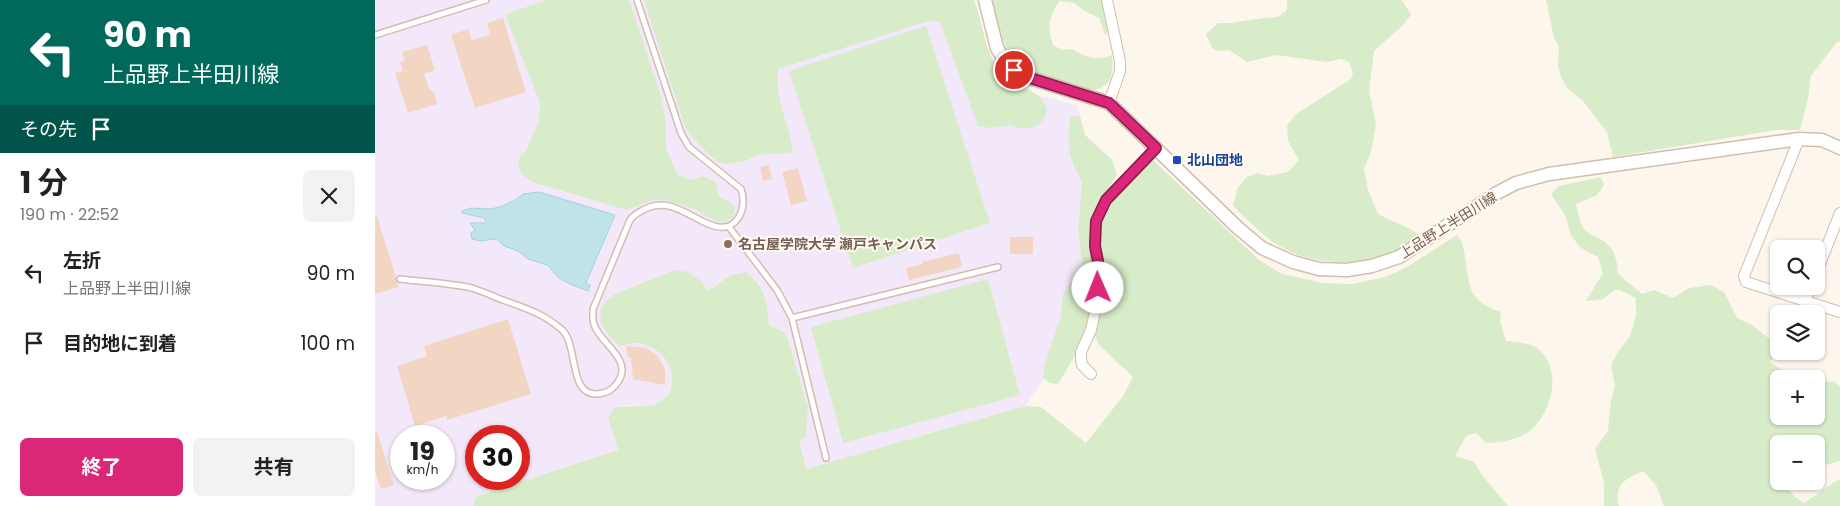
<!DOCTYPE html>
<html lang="ja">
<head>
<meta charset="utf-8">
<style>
	body { margin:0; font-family:Poppins,"Noto Sans JP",sans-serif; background:#f2f2f2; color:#222; height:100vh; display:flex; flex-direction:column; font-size:19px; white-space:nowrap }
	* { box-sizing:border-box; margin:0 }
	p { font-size:16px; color:#767676 }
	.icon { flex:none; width:28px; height:28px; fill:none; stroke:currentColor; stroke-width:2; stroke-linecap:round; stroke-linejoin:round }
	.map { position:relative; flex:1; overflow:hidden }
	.sheet { display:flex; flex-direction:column; background:#fff; width:375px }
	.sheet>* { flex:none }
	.guide { background:#00695c; color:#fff; overflow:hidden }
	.controls { position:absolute; left:1395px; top:240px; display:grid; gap:10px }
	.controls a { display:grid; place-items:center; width:55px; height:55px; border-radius:8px; background:#fff; box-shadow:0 1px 4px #0004; font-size:25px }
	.speed { position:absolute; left:15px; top:425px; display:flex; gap:10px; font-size:25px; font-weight:700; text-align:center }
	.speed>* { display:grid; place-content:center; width:65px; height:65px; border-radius:50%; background:#fff; box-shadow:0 1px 4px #0004; line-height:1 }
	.speed small { font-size:12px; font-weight:400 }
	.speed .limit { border:8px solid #d22; background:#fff; color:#111 }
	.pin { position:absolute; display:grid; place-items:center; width:42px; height:42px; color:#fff; margin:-21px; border:2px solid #fff; border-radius:50%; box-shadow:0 1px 5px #0007 }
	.me { position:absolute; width:55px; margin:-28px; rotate:359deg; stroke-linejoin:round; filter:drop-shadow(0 0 4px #0008) }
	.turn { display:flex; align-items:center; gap:18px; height:105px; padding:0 20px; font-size:22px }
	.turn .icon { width:65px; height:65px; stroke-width:2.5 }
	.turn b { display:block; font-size:35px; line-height:42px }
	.then { display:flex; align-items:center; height:48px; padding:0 20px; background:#0003; gap:10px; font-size:19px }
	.round { display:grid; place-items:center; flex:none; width:52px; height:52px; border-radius:8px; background:#f2f2f2 }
	.head { display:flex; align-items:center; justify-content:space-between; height:85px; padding:0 20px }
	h1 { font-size:30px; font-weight:700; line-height:38px }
	.primary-button { display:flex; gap:10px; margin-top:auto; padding:10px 20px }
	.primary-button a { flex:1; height:58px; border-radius:8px; background:#db2777; color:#fff; font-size:20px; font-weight:700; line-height:58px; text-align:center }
	.primary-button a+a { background:#f2f2f2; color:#222 }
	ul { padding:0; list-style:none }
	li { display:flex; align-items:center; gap:15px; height:70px; padding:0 20px }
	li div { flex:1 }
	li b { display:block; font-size:19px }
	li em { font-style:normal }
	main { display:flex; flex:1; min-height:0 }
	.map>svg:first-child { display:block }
</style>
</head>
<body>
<main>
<section class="sheet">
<div class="guide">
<div class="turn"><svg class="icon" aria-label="left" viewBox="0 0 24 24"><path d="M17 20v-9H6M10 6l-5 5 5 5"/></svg><div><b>90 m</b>上品野上半田川線</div></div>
<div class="then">その先<svg class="icon" aria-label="arrive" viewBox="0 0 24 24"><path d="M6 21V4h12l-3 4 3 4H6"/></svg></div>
</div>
<div class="head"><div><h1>1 分</h1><p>190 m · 22:52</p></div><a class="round"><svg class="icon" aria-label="close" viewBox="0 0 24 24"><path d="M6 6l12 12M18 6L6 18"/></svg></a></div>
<ul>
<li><svg class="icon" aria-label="left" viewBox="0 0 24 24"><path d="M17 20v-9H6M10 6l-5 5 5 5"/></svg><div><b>左折</b><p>上品野上半田川線</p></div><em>90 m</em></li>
<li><svg class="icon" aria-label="arrive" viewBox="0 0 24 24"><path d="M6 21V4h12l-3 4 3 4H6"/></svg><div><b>目的地に到着</b></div><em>100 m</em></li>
</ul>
<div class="primary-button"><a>終了</a><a>共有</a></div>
</section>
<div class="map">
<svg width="1465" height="506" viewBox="0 0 1465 506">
	<rect width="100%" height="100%" fill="#fdf6ec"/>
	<path fill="#f3e8fa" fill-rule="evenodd" d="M0 0H599L613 49 622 68 635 80 662 95 702 105 705 116 695 118 697 163 706 176 707 183 703 230 708 271 687 297 686 315 669 367V379L650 406 431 469 424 441 431 436 433 407 411 333 394 325 390 295 383 282 354 276 333 291 326 281 300 270 260 287V343L274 346 286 354 294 366 297 378 294 395 280 405H248L233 417 243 450 103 496 98 506H0ZM26 436H69V479H26ZM101 436H144V479H101Z"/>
	<path fill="#d8ecc9" d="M173 0H254L286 96 291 121V149L303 175 317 180 328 176 341 183 344 196 360 206 359 216 351 222 340 221 320 209 290 200H278L252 210 157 182 148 175 143 168 145 156 151 151 164 121 165 103 130 14Z
		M269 0H599C610 27 609 61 634 80 646 89 666 91 671 107 674 115 667 121 662 126L648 129 635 125 616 128 603 126 565 22 553 21 403 69C400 103 414 121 418 152 406 155 395 153 383 155 376 157 375 160 369 161 363 162 353 165 346 163 337 160 316 136 310 127Z
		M616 0H727L733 30 730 35 724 18 708 10 699 3 684 1C674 18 672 26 678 45L687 50 697 49C712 58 720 61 737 55 739 74 737 87 716 91L655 71C626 53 624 30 616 0Z
		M912 0H1027L1036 15 1027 26 999 51 994 91 1001 125 996 152 989 169 993 190 1003 214C1016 221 1030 225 1043 234L1042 238C1035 243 1027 249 1020 253 982 268 931 265 898 242 883 231 871 218 858 206L863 187 872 177 882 173 893 176 913 172 924 160 913 141 912 126 921 114 976 79 978 72 974 62 966 59 952 62 901 55 872 62 854 50 842 51 837 48 831 34 843 23H856L888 18 903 17 912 10Z
		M1171 0H1465V41L1461 43 1436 76 1433 99 1425 130H1401L1238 157 1232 132 1208 101 1192 88 1186 77 1183 66 1184 47 1179 38Z
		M551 26 615 223 478 268 414 71Z
		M705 116 710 135 737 160 742 175 723 205 717 222 719 260 717 306 713 325 701 354 683 384 675 383 669 379V367L686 315 687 297 701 273 708 271 703 230 707 183C705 175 699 169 697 161 692 147 694 132 695 117Z
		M777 159 884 260 907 274 947 283 978 284 1010 277 1032 267 1082 235C1088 243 1089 248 1090 257 1095 288 1093 301 1126 312L1125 321 1131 341C1141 342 1154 343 1162 348 1189 368 1177 416 1152 433 1138 441 1127 442 1111 443L1101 433 1091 436 1080 456 1099 462 1107 475 1133 506H98L102 496 243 450 233 417 240 407 280 405 294 395C295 390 297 384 297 379 297 360 279 343 260 343 255 343 249 345 244 346L231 332 226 323 225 311 231 301 240 294 300 270 313 272 326 281 333 291 354 276 371 272C391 288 392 300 394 325L411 333 433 407 431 437 424 441 431 469 650 406 666 407 711 443 748 396 758 377 724 345 719 334 725 225C734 197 757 179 777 159Z
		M1226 177 1229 185 1222 195 1201 204C1203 213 1205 224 1210 230 1216 236 1221 236 1227 240 1240 248 1242 260 1243 274L1267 294 1279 290 1298 298 1314 288 1336 285 1349 292 1362 318 1377 325 1401 344V355L1395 362 1421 379H1404V416H1441V384L1458 381 1465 386V461L1450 465 1441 458V444H1404V481H1415L1413 488 1419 496 1429 503 1461 481 1465 480V506H1289L1281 485 1268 471C1250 479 1239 484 1244 506H1229V483L1220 449 1233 431 1236 400 1240 387 1236 365 1243 352 1255 336 1261 316V298L1245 290H1239L1228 299 1211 301 1228 273 1223 257 1206 248 1196 236 1191 217 1176 194 1184 186Z
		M613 279 645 395 468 443 436 327Z"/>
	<path fill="#bfe3e8" stroke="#a5d3da" d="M164 192 240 215 211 283 215 285 213 291 195 284 184 278 172 265 153 259 143 251 129 246 123 240 119 239 106 241 97 239 96 233 100 230 95 223H109L111 221 109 218 87 213V211L96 208 115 209 125 207 142 199 148 194Z"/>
	<path fill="#f3d5c3" d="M128 18 151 92 100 108 76 35 93 29 97 40 115 35 112 23Z
		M52 45 60 70 49 74 54 89 59 92 62 104 33 113 20 73 28 71 25 62 30 61 27 52Z
		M394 165 397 179 388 181 385 167Z
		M423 168 432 201 416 205 407 172Z
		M0 216H2L21 277V280L24 287 0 294Z
		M635 237H658V254H635Z
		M584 253 587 267 534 280 531 268 548 264 547 262Z
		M133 319 156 394 72 420 71 416 40 426 22 366 52 356 49 346Z
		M251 346 271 348 283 356 290 369V385L258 379 256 358H253Z
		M0 432H2L19 485 6 489 0 472Z"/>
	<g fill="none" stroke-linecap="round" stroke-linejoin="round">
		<g stroke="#d1beb0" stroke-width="8">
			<path id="service" d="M0 35 111 0
				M354 227 402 290 417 318 451 458
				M25 279C49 282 74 283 97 288 106 291 116 295 125 299 147 307 168 313 186 329 205 344 191 402 228 393 235 392 239 387 243 382 258 360 227 344 220 327 217 321 218 315 218 309L255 220C259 214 264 212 270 209 296 196 316 219 339 226 362 233 373 208 366 189L314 147 306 133 262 0
				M417 318 623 267"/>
		</g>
		<g stroke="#d1beb0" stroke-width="12">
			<path id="minor" d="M732 0 745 61V71L734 103
				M1424 139 1369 276 1371 282 1465 312
				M1441 274 1465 213
				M1430 301 1436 286
				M716 374 707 365 706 359V352L716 330 721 307 723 272 720 246 721 221 731 200 781 148"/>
		</g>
		<g stroke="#d1beb0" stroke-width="15">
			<path id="tertiary" d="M610 0 622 48 630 61 639 70 652 77 734 103 863 228 887 248 918 262 944 269 972 270 997 266 1024 257 1122 193 1141 183 1174 174 1424 139 1447 140 1465 148"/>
		</g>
		<use href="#service" stroke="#fff" stroke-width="5"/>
		<use href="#minor" stroke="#fff" stroke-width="10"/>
		<use href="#tertiary" stroke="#fff" stroke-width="12"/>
	</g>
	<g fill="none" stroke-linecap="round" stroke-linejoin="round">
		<g stroke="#8e194d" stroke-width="12">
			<path id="route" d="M639 70 652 77 734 103 781 148 731 200 721 221 720 246 723 261V288"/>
		</g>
		<use href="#route" stroke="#db2777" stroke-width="9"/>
	</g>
	<rect fill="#1a4fb4" stroke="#fffaf3" stroke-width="2" x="797" y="155" width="10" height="10" rx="2.5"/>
	<circle fill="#8d6e63" stroke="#fffaf3" stroke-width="2" cx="353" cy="244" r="5"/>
	<g text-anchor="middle" stroke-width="4" stroke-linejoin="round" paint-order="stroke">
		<g font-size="14" font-weight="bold" fill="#164399" stroke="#fffaf3" text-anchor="start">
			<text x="812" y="165">北山団地</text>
		</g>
		<g font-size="14" fill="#7a5c4d" stroke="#fffaf3">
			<text transform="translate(1073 225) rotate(-32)" y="5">上品野上半田川線</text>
		</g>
		<g font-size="14" font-weight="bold" fill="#785e54" stroke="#fffaf3" text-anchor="start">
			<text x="363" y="249">名古屋学院大学 瀬戸キャンパス</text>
		</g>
	</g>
</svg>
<div class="controls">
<a><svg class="icon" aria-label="search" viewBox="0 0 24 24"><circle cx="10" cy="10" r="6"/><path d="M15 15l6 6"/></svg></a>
<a><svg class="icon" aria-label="layers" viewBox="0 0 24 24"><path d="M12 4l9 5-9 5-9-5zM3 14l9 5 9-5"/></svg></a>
<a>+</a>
<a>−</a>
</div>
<div class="speed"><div>19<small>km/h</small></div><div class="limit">30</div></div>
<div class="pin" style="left:639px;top:70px;background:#d93025"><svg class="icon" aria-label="arrive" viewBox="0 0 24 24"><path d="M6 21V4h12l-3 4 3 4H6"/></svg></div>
<svg class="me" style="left:723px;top:288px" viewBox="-20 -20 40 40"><circle r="19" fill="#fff"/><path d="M0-13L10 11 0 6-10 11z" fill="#db2777"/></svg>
</div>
</main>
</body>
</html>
